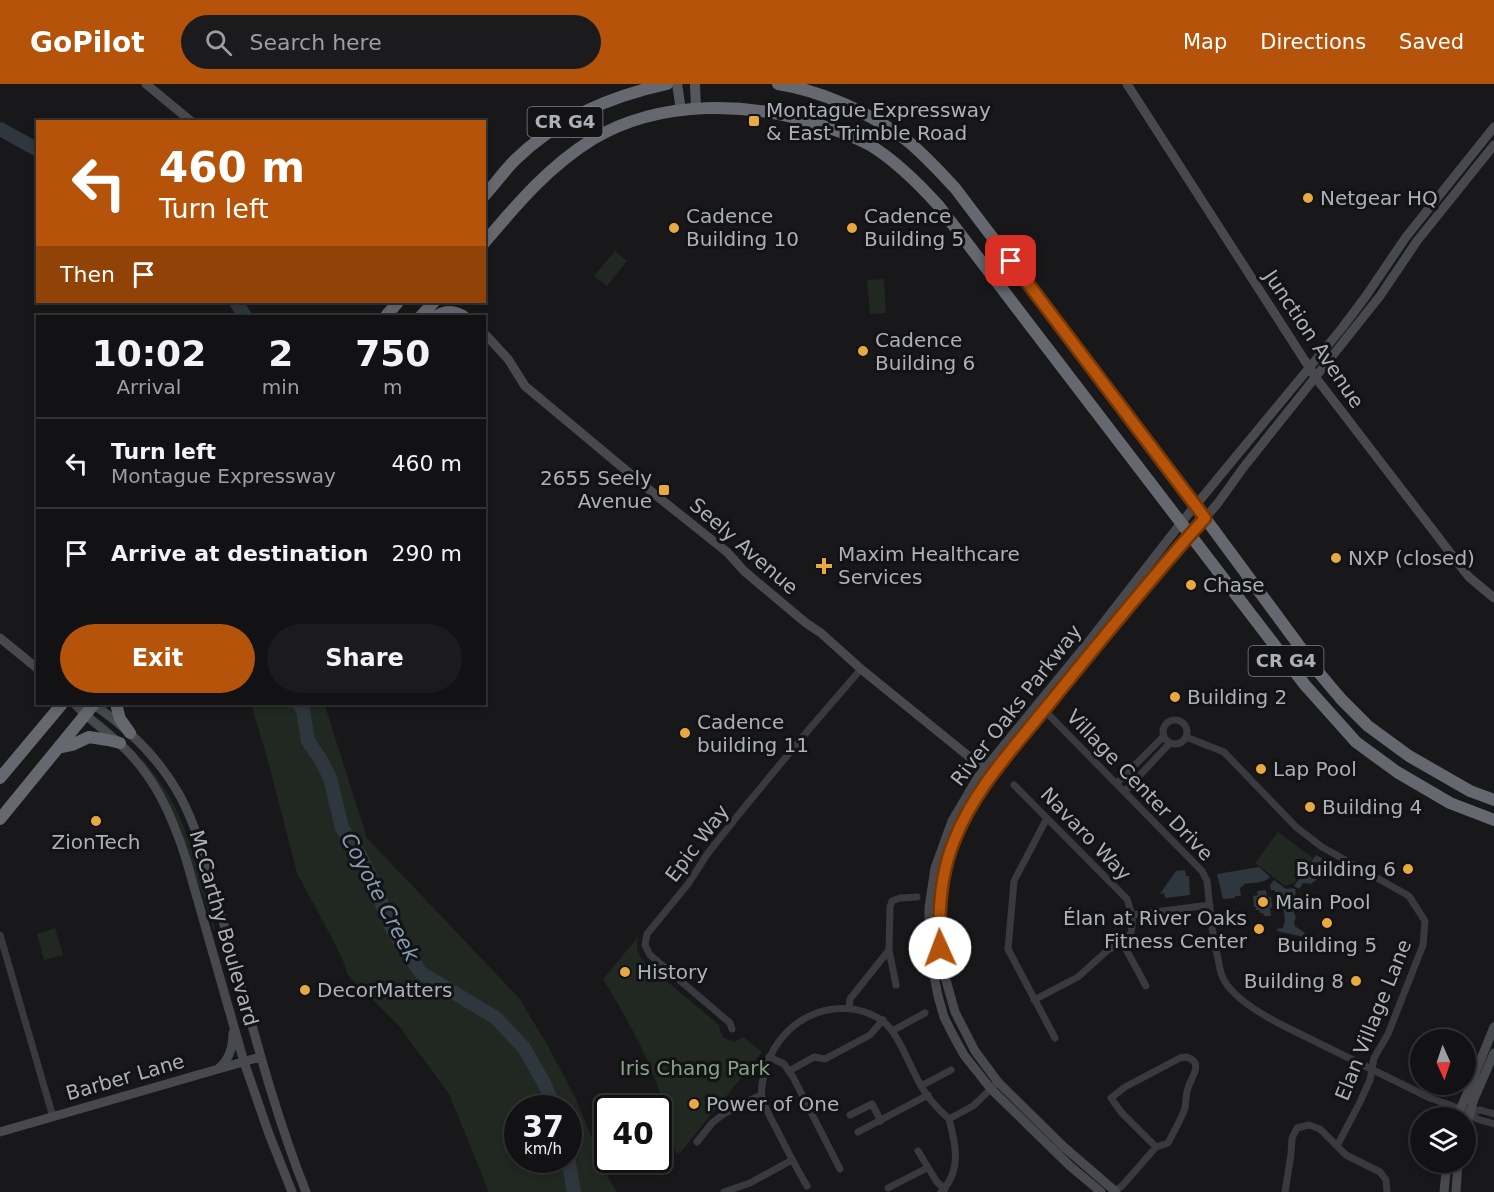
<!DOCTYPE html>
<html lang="en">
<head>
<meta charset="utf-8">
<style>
	body { margin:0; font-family:"DejaVu Sans",sans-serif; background:#1b1b1d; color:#f1f3f6; height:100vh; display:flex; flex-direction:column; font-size:22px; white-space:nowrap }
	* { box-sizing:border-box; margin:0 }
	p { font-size:20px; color:#9c9ea0 }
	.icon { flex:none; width:33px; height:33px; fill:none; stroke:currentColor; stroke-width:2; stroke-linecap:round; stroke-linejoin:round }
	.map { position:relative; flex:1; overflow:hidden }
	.panel { position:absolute; left:36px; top:231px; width:450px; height:390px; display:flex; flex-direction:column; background:#121214; border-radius:0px; box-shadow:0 3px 9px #0003,0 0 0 2px #313234 }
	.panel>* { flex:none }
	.guide { position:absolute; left:36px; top:36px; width:450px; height:183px; border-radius:0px; box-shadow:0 3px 9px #0003,0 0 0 2px #313234; background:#b45309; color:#fff; overflow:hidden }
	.needle { width:39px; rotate:177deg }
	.fabs { position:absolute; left:1410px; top:945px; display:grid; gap:12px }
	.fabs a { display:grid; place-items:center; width:66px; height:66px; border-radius:50%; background:#121214; box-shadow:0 3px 9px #0003,0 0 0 2px #313234; font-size:30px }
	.speed { position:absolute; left:504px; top:1011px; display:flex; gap:12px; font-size:30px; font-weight:700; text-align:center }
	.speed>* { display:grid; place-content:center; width:78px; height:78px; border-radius:50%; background:#121214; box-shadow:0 3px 9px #0003,0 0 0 2px #313234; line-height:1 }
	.speed small { font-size:15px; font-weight:400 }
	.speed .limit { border:3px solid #111; border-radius:9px; background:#fff; color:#111 }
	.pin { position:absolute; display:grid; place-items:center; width:51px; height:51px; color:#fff; margin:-26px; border-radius:12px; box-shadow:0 3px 9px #0006 }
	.me { position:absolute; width:66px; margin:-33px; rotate:358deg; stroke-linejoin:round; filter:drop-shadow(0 0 4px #0008) }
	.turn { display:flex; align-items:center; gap:21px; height:126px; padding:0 24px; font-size:27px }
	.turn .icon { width:78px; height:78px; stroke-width:2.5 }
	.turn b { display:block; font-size:42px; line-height:51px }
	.then { display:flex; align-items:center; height:57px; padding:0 24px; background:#0003; gap:12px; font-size:22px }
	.eta { display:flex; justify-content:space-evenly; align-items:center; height:102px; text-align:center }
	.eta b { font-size:36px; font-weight:700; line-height:42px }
	.action { display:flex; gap:12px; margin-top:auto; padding:12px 24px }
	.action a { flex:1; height:69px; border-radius:36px; background:#b45309; color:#fff; font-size:24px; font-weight:700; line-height:69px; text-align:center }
	.action a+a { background:#1b1b1d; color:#f1f3f6 }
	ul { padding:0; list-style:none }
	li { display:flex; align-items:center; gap:18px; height:90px; padding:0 24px; border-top:2px solid #313234 }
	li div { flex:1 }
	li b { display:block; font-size:22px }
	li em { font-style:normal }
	header { display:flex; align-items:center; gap:36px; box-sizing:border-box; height:84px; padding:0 30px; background:#b45309; color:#fff }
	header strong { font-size:28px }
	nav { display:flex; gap:33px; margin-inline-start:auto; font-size:21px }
	.search { width:420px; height:54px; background:#1b1b1d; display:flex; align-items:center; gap:15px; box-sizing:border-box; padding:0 21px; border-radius:33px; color:#9c9ea0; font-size:22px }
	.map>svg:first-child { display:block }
</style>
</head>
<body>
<header>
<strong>GoPilot</strong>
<div class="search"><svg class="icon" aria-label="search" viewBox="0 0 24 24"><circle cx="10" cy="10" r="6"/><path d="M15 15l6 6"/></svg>Search here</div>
<nav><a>Map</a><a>Directions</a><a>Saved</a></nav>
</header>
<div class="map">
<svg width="1494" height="1108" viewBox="0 0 1494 1108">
	<rect width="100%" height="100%" fill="#18181a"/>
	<path fill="#202821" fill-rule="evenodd" d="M615 167 627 177 607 202 594 192Z
		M884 195 886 229 870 230 867 196Z
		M251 620H326V625L367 754 519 914 549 964 575 1013 609 1095 617 1108H489L449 1010 399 942 347 890 344 879 334 858 297 789 268 677ZM568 1024V1076H518V1024Z
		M98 634C134 664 166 696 183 741 190 757 194 774 199 790 205 809 213 829 215 848L213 844 202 808 196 796 180 743 165 712 158 699 139 673 97 635Z
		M1278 748 1313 774 1294 799 1285 802 1255 779Z
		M55 844 63 871 44 876 37 850Z
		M638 853C636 864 637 869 644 878L719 941 720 947 724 954 734 958 743 953 762 968 680 1069H678L675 1067C670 1047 666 1027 660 1008 646 968 625 931 603 895Z"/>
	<path fill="#2e373d" d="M1316 771 1329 778 1328 780 1331 781 1333 780 1336 781 1330 790 1321 792 1311 800 1303 799 1299 805 1294 802Z
		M1259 783 1270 793C1264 800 1253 798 1244 800V801L1240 804 1241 812H1235V814L1223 815 1217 790Z
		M1185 786 1186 792H1189L1190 811 1165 814 1164 809 1160 810 1176 787Z
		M1274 796 1286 805 1293 804 1296 806 1295 808 1296 809 1291 820 1296 834 1294 837 1295 842 1305 849 1304 853 1277 847V845L1283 844 1285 836 1282 812H1279L1278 808 1275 809V806H1271L1270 801Z
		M1266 806 1267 813H1271L1272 823 1270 824 1271 832H1264L1263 829H1260L1259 826H1256V823H1254L1253 812 1258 811 1257 807Z"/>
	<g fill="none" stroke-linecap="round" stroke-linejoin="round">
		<path stroke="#2e373d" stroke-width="14" d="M0 45 38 66
			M236 218 245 232
			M299 620 303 626 308 657 321 676 330 694 342 744 359 769 374 800 391 842 399 856 421 889 496 934 524 964 543 997 555 1024
			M568 1074 574 1108"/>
		<path stroke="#393a3f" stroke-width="7" d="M1042 624 1202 787 1207 797C1210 823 1211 849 1218 874 1219 880 1220 887 1222 892 1231 914 1266 933 1286 943L1430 1014 1470 1028 1477 1035 1494 1040
			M1163 648a12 12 0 1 1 24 0a12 12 0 1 1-24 0Z
			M1186 653 1224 668 1296 743 1322 763 1409 812 1425 837 1423 861 1388 950 1374 974 1370 996 1359 1020 1337 1062
			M1117 699 1164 652
			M1014 701 1127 815 1132 831V842L1131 849 1127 855 1108 866 1078 893 1034 916
			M1125 707 1170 659
			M1047 734 1014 797 1008 865 1055 954
			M1132 831 1210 821
			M0 851 53 1033
			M1122 858 1146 902
			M896 901 889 866 890 823 892 817 900 814 917 813
			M849 924 850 915 889 866
			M732 945 730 939 650 871 645 861 647 850 688 800 708 769 743 725 811 643 861 585
			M892 947 925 929
			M769 973 784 980 793 993 840 1085
			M1186 973C1205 978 1191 993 1188 1004 1186 1010 1186 1017 1185 1024 1181 1036 1174 1047 1168 1059L1156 1063 1121 1028 1111 1014 1125 1003 1180 974Z
			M789 987 814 973 825 975 870 951 883 936
			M921 1002 951 986
			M1470 1028 1480 1026 1494 1030
			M850 1031 872 1020 881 1037
			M949 1035 973 1022 998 998
			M858 1048 928 1011
			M697 1058 712 1039 725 1029 761 1011
			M918 1067 937 1098 945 1105
			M807 1102C795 1082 785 1062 775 1042 770 1033 764 1023 762 1012 760 1003 764 991 767 981 782 934 836 909 880 935 897 945 910 983 920 1000 927 1014 938 1025 949 1035
			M888 1104 927 1084
			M724 1108 750 1099 792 1076
			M941 1108C962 1087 956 1061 949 1035
			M1113 1108 1122 1102 1156 1063
			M1285 1108 1291 1070 1292 1054 1297 1044 1309 1041 1320 1045 1346 1071 1380 1088 1386 1096 1387 1108"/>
		<path stroke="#47494e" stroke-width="9" d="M146 0 192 38
			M1127 0 1316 294 1465 488 1469 493 1494 514
			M484 249 508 275 525 302 658 413 727 468 744 487 806 539 821 549 861 585 988 688
			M0 554 38 585
			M75 620C88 635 105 646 120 660 154 691 172 731 186 775L244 978 269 1050 292 1108
			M93 620C128 644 159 674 180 712 201 751 210 796 223 837 249 928 271 1020 306 1108
			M219 984C230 975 233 962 233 949
			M1457 1034 1494 943
			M1466 1043 1474 1015 1494 969
			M0 1048 260 973
			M1101 1108 1070 1082 991 1005 964 971 953 951 944 933 938 912 929 866V823L935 784 952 737 978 693 1090 556 1181 439 1342 244 1366 212 1406 153 1494 43
			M1116 1108 1064 1063 998 998 975 967 955 928 944 889 940 864 939 840 942 800 953 759 966 729 986 699 1090 569 1218 419 1243 384 1380 212 1417 157 1494 61
			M1444 1108 1447 1078
			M1456 1108 1458 1078"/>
		<path stroke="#55575d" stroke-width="10" d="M677 0 681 26
			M695 0 696 25"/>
		<path stroke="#65686f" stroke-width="12" d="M778 0C823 7 868 28 905 55 923 69 939 87 955 104L1205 434 1320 590 1341 615 1368 642 1409 672 1470 707 1494 716
			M484 112C495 100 504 87 515 76 557 35 611 12 667 0
			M484 159C517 120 549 82 593 55 661 15 750 17 823 42 839 47 855 53 870 61 896 77 918 99 938 121L1305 601 1356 658 1397 688 1450 719 1494 736
			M386 232 398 218
			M421 232 434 218
			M437 232C446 226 454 227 463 232
			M116 620 120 635 130 649
			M58 664 72 661 89 653 108 656 120 659
			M0 694 62 620
			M0 735 94 620"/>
	</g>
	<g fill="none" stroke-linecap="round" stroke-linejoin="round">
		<g stroke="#753606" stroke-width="15">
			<path id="route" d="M940 864C938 828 940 791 954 757 974 706 1011 667 1044 626 1097 561 1149 496 1205 434L1011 177"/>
		</g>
		<use href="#route" stroke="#b45309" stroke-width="10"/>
	</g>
	<g fill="#e8a842" stroke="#131315" stroke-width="2">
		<rect x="748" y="31" width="12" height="12" rx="3"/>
		<circle cx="1308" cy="114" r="6"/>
		<circle cx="674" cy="144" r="6"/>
		<circle cx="852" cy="144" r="6"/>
		<circle cx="863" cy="267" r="6"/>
		<rect x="658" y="400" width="12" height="12" rx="3"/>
		<circle cx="1336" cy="474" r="6"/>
		<path d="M821 473h6v6h6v6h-6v6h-6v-6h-6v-6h6z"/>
		<circle cx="1191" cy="501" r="6"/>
		<circle cx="1175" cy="613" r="6"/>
		<circle cx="685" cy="649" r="6"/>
		<circle cx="1261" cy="685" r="6"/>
		<circle cx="1310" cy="723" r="6"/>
		<circle cx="96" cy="737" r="6"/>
		<circle cx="1408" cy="785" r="6"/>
		<circle cx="1263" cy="818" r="6"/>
		<circle cx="1327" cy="839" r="6"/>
		<circle cx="1259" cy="845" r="6"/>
		<circle cx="625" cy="888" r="6"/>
		<circle cx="1356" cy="897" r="6"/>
		<circle cx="305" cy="906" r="6"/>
		<circle cx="694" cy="1020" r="6"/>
	</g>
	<g text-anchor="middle" stroke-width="6" stroke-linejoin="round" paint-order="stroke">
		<g fill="#131315" stroke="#7d8188" stroke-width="1.5">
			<rect x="527.5" y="23" width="75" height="30" rx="4.5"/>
			<rect x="1248.5" y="562" width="75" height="30" rx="4.5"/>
		</g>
		<g font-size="18" font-weight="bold" fill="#abb0b9">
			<text x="565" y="44">CR G4</text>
			<text x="1286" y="583">CR G4</text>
		</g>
		<g font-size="20" fill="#abb0b9" stroke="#131315" text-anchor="start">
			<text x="766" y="33">Montague Expressway<tspan x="766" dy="23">&amp; East Trimble Road</tspan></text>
			<text x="1320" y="121">Netgear HQ</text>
			<text x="686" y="139">Cadence<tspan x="686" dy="23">Building 10</tspan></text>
			<text x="864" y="139">Cadence<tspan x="864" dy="23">Building 5</tspan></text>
			<text x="875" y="263">Cadence<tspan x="875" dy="23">Building 6</tspan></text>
			<text x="652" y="401" text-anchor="end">2655 Seely<tspan x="652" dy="23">Avenue</tspan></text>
			<text x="838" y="477">Maxim Healthcare<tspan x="838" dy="23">Services</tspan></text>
			<text x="1348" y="481">NXP (closed)</text>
			<text x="1203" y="508">Chase</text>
			<text x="1187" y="620">Building 2</text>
			<text x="697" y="645">Cadence<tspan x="697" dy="23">building 11</tspan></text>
			<text x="1273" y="692">Lap Pool</text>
			<text x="1322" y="730">Building 4</text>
			<text x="96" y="765" text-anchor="middle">ZionTech</text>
			<text x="1396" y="792" text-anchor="end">Building 6</text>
			<text x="1275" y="825">Main Pool</text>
			<text x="1247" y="841" text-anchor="end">Élan at River Oaks<tspan x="1247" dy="23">Fitness Center</tspan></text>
			<text x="1327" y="868" text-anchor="middle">Building 5</text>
			<text x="637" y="895">History</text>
			<text x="1344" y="904" text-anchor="end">Building 8</text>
			<text x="317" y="913">DecorMatters</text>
			<text x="706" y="1027">Power of One</text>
		</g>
		<g font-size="20" fill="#abb0b9" stroke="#131315">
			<text transform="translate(1314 255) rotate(56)" y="7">Junction Avenue</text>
			<text transform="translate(744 462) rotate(41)" y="7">Seely Avenue</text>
			<text transform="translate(1016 621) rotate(-52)" y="7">River Oaks Parkway</text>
			<text transform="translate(1140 701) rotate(46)" y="7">Village Center Drive</text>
			<text transform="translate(1086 750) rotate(46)" y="7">Navaro Way</text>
			<text transform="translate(697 759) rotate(-53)" y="7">Epic Way</text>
			<text transform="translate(224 844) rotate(74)" y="7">McCarthy Boulevard</text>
			<text transform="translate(1373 936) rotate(-68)" y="7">Elan Village Lane</text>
			<text transform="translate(125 993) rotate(-16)" y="7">Barber Lane</text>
		</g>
		<g font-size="20" fill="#83a384" stroke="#131315">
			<text x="695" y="991">Iris Chang Park</text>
		</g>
		<g font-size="21" font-style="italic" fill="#849eb1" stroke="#131315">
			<text transform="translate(380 813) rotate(62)" y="7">Coyote Creek</text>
		</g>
	</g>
</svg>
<div class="fabs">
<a><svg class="needle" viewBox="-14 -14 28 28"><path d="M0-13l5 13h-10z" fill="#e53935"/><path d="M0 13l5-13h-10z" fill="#9c9ea0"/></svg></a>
<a><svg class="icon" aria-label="layers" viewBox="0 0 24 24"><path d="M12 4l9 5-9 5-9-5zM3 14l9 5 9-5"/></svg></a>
</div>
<div class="speed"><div>37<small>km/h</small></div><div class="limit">40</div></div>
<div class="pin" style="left:1011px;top:177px;background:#d93025"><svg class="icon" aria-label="arrive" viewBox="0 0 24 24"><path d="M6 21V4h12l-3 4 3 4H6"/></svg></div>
<svg class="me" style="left:940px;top:864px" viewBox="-20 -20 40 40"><circle r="19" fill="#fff"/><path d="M0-13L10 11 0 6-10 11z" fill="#b45309"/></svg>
<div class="guide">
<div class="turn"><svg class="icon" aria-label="left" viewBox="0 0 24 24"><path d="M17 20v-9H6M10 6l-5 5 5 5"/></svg><div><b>460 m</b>Turn left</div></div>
<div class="then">Then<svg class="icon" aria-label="arrive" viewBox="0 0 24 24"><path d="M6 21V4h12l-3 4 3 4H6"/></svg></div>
</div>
<section class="panel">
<div class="eta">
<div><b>10:02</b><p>Arrival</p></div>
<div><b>2</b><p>min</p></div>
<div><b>750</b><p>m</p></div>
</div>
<ul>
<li><svg class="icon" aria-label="left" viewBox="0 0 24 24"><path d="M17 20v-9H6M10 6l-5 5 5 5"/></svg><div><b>Turn left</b><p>Montague Expressway</p></div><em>460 m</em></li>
<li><svg class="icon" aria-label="arrive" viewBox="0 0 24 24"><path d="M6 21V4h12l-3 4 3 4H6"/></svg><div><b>Arrive at destination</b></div><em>290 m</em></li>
</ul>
<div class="action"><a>Exit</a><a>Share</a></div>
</section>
</div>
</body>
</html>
